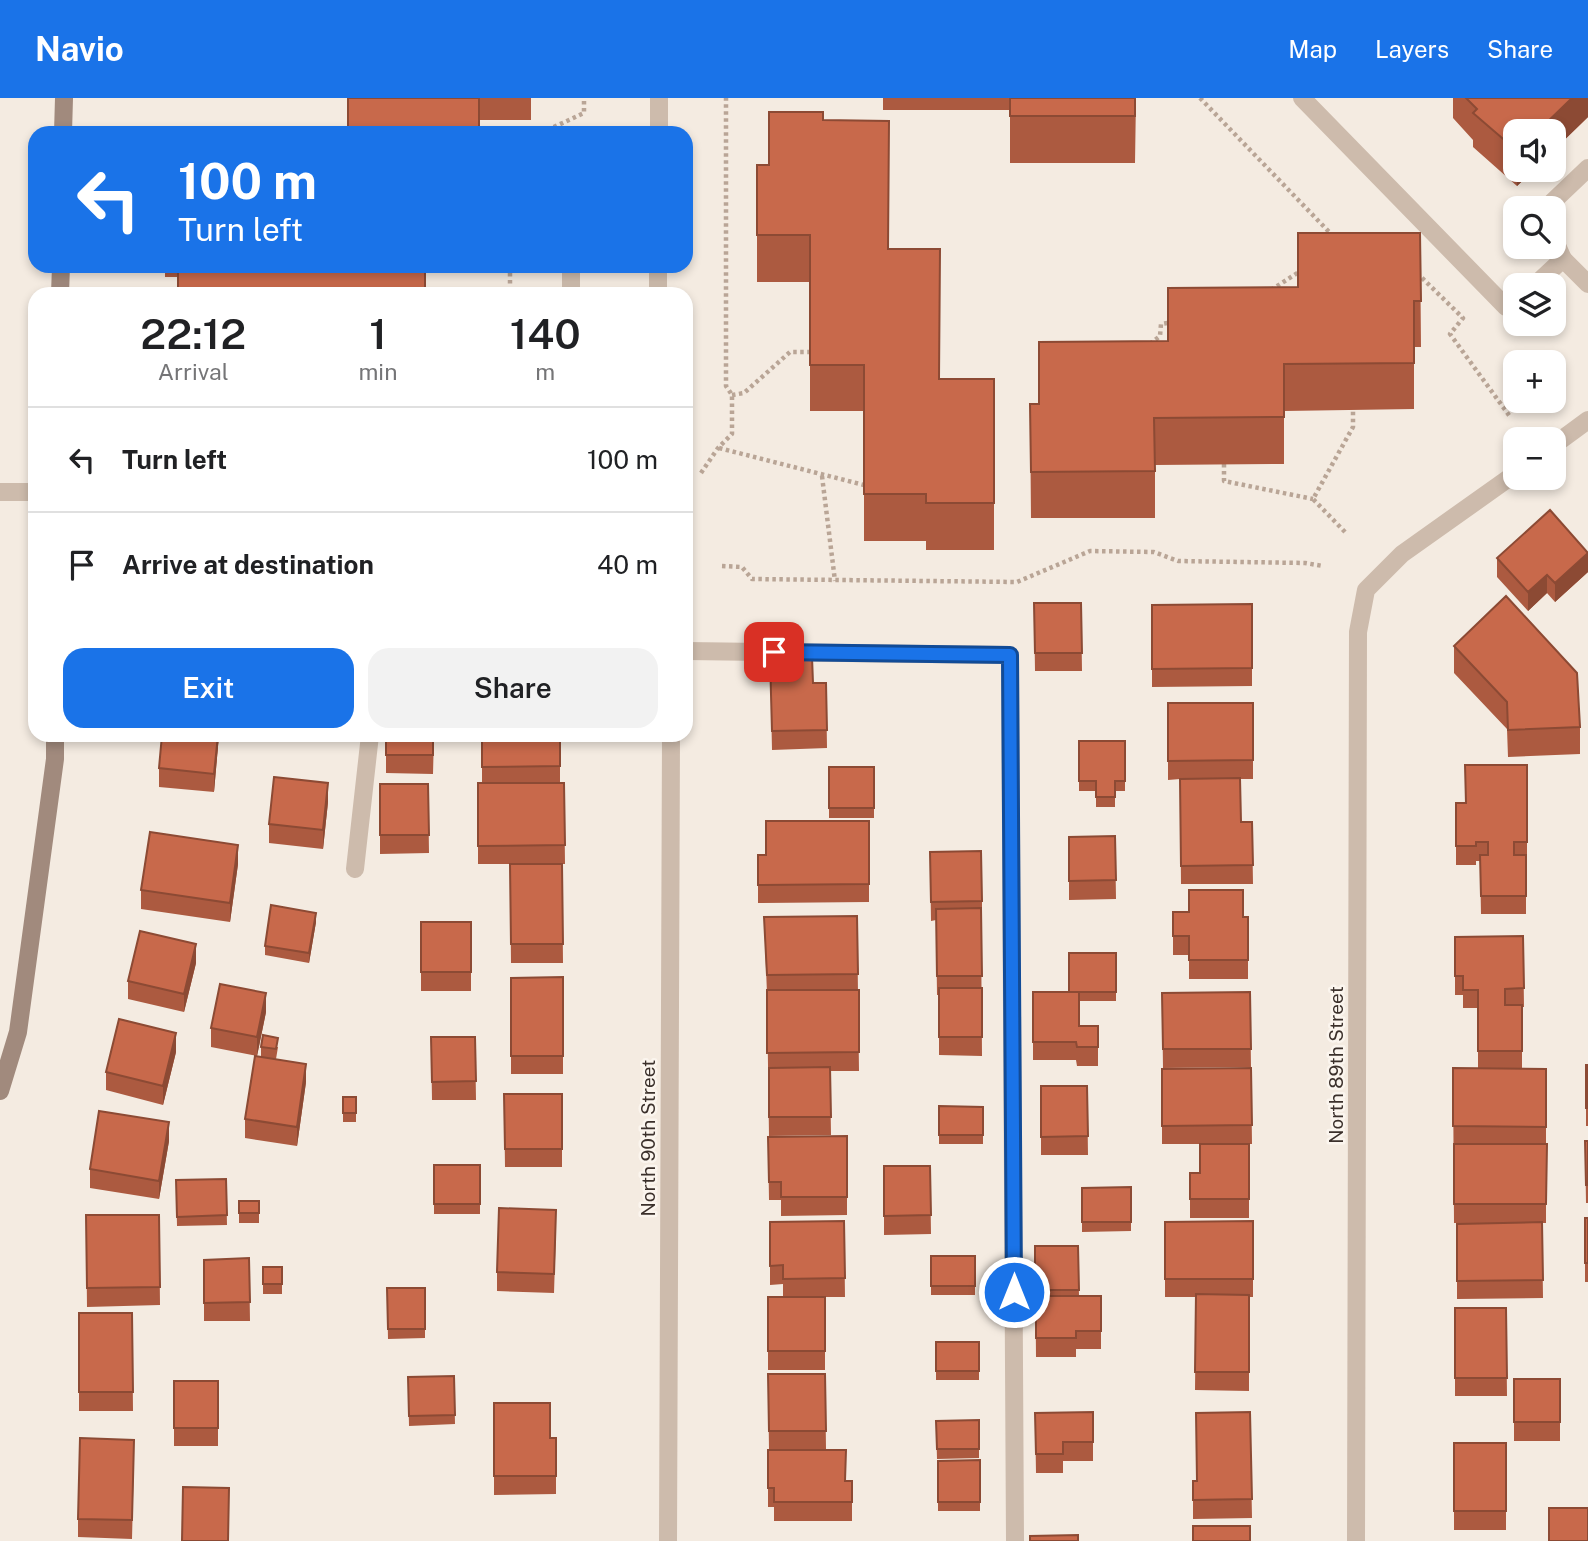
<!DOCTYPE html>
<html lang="en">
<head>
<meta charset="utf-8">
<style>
	body { margin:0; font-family:"Public Sans",sans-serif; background:#f2f2f2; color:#202124; height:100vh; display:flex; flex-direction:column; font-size:26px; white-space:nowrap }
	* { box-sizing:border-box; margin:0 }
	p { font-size:23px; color:#757577 }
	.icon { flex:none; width:38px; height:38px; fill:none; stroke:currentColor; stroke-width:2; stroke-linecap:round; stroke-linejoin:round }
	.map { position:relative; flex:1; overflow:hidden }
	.drawer { position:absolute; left:28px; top:189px; width:665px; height:455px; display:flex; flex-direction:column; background:#fff; border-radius:21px; box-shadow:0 4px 10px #0003 }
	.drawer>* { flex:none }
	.guide { position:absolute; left:28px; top:28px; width:665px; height:147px; border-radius:21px; box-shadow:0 4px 10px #0003; background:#1a73e8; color:#fff; overflow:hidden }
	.controls { position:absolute; left:1503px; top:21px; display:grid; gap:14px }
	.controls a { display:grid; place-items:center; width:63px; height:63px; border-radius:14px; background:#fff; box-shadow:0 4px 10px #0003; font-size:35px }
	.pin { position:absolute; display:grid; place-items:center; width:60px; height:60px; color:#fff; margin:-30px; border-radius:14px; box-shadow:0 4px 10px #0006 }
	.me { position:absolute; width:77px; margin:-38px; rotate:0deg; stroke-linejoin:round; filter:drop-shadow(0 0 5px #0008) }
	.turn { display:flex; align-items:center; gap:24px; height:147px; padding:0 35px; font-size:32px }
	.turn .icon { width:91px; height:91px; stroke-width:2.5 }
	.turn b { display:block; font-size:49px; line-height:60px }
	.eta { display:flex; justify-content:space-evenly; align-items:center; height:119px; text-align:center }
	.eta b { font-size:42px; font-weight:600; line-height:49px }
	.primary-button { display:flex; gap:14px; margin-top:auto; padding:14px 35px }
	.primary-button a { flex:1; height:80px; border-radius:21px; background:#1a73e8; color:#fff; font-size:28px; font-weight:600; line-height:80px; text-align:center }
	.primary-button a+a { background:#f2f2f2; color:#202124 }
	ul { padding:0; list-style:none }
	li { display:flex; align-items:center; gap:21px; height:105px; padding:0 35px; border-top:2px solid #e0e0e0 }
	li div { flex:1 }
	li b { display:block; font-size:26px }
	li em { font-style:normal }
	header { display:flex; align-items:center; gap:42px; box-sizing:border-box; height:98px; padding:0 35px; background:#1a73e8; color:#fff }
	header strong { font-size:33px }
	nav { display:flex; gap:38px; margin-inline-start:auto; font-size:24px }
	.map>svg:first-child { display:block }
</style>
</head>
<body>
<header>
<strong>Navio</strong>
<nav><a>Map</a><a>Layers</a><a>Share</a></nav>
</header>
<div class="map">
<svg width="1588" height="1443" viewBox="0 0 1588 1443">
	<rect width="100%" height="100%" fill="#f4ebe1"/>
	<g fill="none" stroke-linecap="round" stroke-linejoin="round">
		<path stroke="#b9a596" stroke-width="4.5" stroke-dasharray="3.5 3.5" stroke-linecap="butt" d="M1200 0 1333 138
			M541 35 584 15V0
			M510 168V196
			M1417 175 1463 220 1450 236 1511 320
			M1271 192 1302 172
			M1150 246 1160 238 1161 226 1173 224
			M732 297 744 295 790 254H810
			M719 350 864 387
			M1224 366V383L1313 401
			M701 375 718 350 732 336V297L726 288V0
			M822 378 835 483
			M1345 434 1313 401 1353 329V312
			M722 468 742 469 752 481 1017 484 1090 453 1154 454 1178 463 1305 465 1323 468"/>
		<path stroke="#cdbbac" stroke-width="18" d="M1302 0 1506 209 1516 203
			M659 35V0
			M1546 110 1588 70
			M1535 187 1563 161 1554 141
			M571 196V168
			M658 196V168
			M686 553 1010 557 1015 1443
			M355 771 370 637"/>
		<path stroke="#cdbbac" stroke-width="18" d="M1563 161 1588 186
			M1554 347 1588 322
			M0 394H35
			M668 1443 671 637
			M1356 1443 1358 534 1366 492 1402 456 1516 375"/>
		<path stroke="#a18a7d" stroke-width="18" d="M63 35 64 0
			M60 196 61 168
			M0 993 18 934 55 661V637"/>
	</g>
	<path fill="#ac5a40" d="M348 0H531V22H479Z
		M883 0H1136L1135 65H1010V12H883Z
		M1453 0H1588V19L1554 52V33H1516V72H1534L1517 88 1473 49V42L1453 20Z
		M823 22 888 151 939 281H994V452H926V443H864V313H810V184H757V67H769Z
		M1420 135 1421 249H1414V311L1284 313V366L1155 367V420H1031L1030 306H1039L1168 243 1298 189Z
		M165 168H425V196H177V179H165Z
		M1588 455V474L1555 504 1547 495 1528 513 1497 479V460Z
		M1034 505H1081L1082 573H1035Z
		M1252 506V588L1152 589V507Z
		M1454 548 1580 629V656L1508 659 1507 631 1454 575Z
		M770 559 813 585H826L827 650 772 652Z
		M1168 605H1253V681H1240L1241 724H1252L1253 786H1181L1180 681 1168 682Z
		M219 637 214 694 159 689V670Z
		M386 637H434L433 676 386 675Z
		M482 637H560V685H564L565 766H539H562L563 865H511L510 766H478V685H482Z
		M1079 643H1125V693H1115V709H1096V693H1079Z
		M1527 667V763H1526V816H1481L1480 763H1476V767H1456V705H1466Z
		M829 669H874V720H829Z
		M380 686H428L429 755 380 756Z
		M328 704 323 751 269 745V726Z
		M869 723V804L758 805V757H766Z
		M1115 738 1116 801 1069 802V739Z
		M930 754 982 803V822H981L982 958 939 957V897H937L936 822 931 823Z
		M238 766 230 824 141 811V792Z
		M1173 814 1248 819V881H1189V857H1173Z
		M857 818 859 973H830L831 1037 769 1038 767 896 764 819Z
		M316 824 309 865 265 857V848Z
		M421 824H471V893H421Z
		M1523 838 1524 909H1522V971H1546V1125H1542L1543 1200 1457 1201V1126L1512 1125H1454L1453 970H1478V910H1463V897H1455V839Z
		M1116 855V903H1079V928H1098V968H1077L1076 962H1033V894H1069Z
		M196 865 184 914 128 901V883Z
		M563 879V976H511V880Z
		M1250 894 1251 969 1163 970 1162 895Z
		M266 914 257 958 211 949V930Z
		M431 939H475L476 1002H432Z
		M261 949H278L276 961 261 959Z
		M176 954 163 1007 106 992V974Z
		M1588 967V1028H1586V985Z
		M1251 970 1252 1046H1162V971Z
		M306 984 297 1048 245 1040V1021Z
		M1041 988H1087L1088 1057H1041Z
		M504 996H562V1069H505Z
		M343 999H356V1024H343Z
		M939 1008 983 1009V1046H939Z
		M847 1038V1117L781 1118V1102H769L768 1039Z
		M169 1043 159 1101 90 1090V1071Z
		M1585 1043H1588V1105H1586Z
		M1249 1046V1120H1190V1075H1200Z
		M434 1067H480V1116H434Z
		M884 1068H930L931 1136 884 1137Z
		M226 1081 227 1127 177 1128 176 1082Z
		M1131 1089V1133L1082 1134V1090Z
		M239 1103H259V1125H239Z
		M86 1117H159L160 1207 87 1209Z
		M1585 1120H1588V1184H1585Z
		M844 1123 845 1199H825V1272H768V1199H783V1186L770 1187V1124Z
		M1253 1123V1199H1249V1293L1195 1292 1196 1199H1165V1124Z
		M556 1131 554 1195 497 1193V1174Z
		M1035 1148H1078L1079 1198H1101V1251H1076V1259H1036Z
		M931 1158H975V1197H931Z
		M249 1160 250 1223H204V1162Z
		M263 1169H282V1196H263Z
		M387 1190H425V1240L388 1241Z
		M1455 1210H1506L1507 1298H1455Z
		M79 1215H132L133 1313H79Z
		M936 1244H979V1282H936Z
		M768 1276H825L826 1351 769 1352Z
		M454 1278 455 1326 409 1328 408 1279Z
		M1514 1281H1560V1343H1514Z
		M174 1283H218V1348H174Z
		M494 1305 550 1340H556V1396L494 1397Z
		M1093 1314V1363H1063V1375H1036L1035 1315Z
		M1250 1314 1252 1420 1193 1421V1383H1197Z
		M979 1322V1360L937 1361 936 1323Z
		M1454 1345H1506V1432H1454Z
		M768 1352 846 1383H852V1423H774V1409H768Z
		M134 1360 132 1441 78 1439V1421Z
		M980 1362V1413H938V1363Z"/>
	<path fill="#8c4a34" d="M1572 0H1588V19L1554 52V33H1538Z
		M1517 72H1534L1517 88Z
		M1588 455V474L1555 504V485Z
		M1547 477V495L1528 513V494Z
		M218 637H219L214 694V676Z
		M328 685V704L323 751V732Z
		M238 747V766L230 824V805Z
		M316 815V824L309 865V855Z
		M196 846V865L184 914V896Z
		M266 895V914L257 958V939Z
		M176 935V954L163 1007V988Z
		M306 966V984L297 1048V1029Z
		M169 1024V1043L159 1101V1083Z"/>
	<path fill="#c8694b" stroke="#8c4a34" stroke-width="2" d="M348 0H479V35H348Z
		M1010 0H1135V18H1010Z
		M1466 0H1572L1538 33H1516V52L1473 15 1477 11Z
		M769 14H823V22L889 23 888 151H940L939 281H994V405H926V396H864V267H810V137H757V67H769Z
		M1298 135H1420L1421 203H1414V265L1284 266V319L1154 320 1155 373 1031 374 1030 306H1039V244L1168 243V190L1298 189Z
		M178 168H425V196H306V190L178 191Z
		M1550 412 1588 455 1555 485 1547 477 1528 494 1497 460Z
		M1506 498 1577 575 1580 629 1508 632 1507 604 1454 548Z
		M1034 505H1081L1082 555H1035Z
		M1252 506V570L1152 571V507Z
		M770 559H812L813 585H826L827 632 772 633Z
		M1168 605H1253V662L1168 663Z
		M162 637H218L214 676 159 670Z
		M386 637H433V657H386Z
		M482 637H560V668L482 669Z
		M1079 643H1125V683H1115V699H1096V683H1079Z
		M1465 667H1527V744H1514V757H1526V798H1481L1480 757H1488V744H1476V748H1456V705H1466Z
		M829 669H874V710H829Z
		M274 679 328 685 323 732 269 726Z
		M1240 680 1241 724H1252L1253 767 1181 768 1180 681Z
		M478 685H564L565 747 478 748Z
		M380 686H428L429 737H380Z
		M766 723H869V786L758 787V757H766Z
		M150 734 238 747 230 805 141 792Z
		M1115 738 1116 782 1069 783V739Z
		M981 753 982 803 931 804 930 754Z
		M510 766H562L563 846H511Z
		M1189 792H1243V819H1248V862H1189V838H1173V814H1189Z
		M271 807 316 815 309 855 265 848Z
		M981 810 982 878H937L936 811Z
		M857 818 858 876 767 877 764 819Z
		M421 824H471V874H421Z
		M140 833 196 846 184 896 128 883Z
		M1523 838 1524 890 1505 891V907H1522V953H1478V892H1463V878H1455V839Z
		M1069 855H1116V894H1069Z
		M563 879V958H511V880Z
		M220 886 266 895 257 939 211 930Z
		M939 890H982V939H939Z
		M767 892H859V954L767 955Z
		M1033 894H1079V928H1098V949H1077L1076 944H1033Z
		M1250 894 1251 951H1163L1162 895Z
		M119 921 176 935 163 988 106 974Z
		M263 937 278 940 276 951 261 949Z
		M431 939H475L476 983 432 984Z
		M255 958 306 966 297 1029 245 1021Z
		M1586 967H1588V1010H1586Z
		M830 969 831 1019H769V970Z
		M1251 970 1252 1027 1162 1028V971Z
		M1453 970 1546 971V1029L1453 1028Z
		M1041 988H1087L1088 1038 1041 1039Z
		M504 996H562V1051H505Z
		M343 999H356V1015H343Z
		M939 1008 983 1009V1037H939Z
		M99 1013 169 1024 159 1083 90 1071Z
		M847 1038V1099H781V1084H769L768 1039Z
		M1585 1043H1588V1087H1586Z
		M1200 1046H1249V1101H1190V1075H1200Z
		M1454 1046H1547L1546 1106H1454Z
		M434 1067H480V1106H434Z
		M884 1068H930L931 1117 884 1118Z
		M226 1081 227 1117 177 1119 176 1082Z
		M1131 1089V1124H1082V1090Z
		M239 1103H259V1115H239Z
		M499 1110 556 1112 554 1176 497 1174Z
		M86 1117H159L160 1189 87 1190Z
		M1585 1120H1588V1165H1585Z
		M844 1123 845 1180 783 1181V1167L770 1168V1124Z
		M1253 1123V1181H1165V1124Z
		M1542 1124 1543 1182 1457 1183V1126Z
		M1035 1148H1078L1079 1192H1035Z
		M931 1158H975V1188H931Z
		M249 1160 250 1204 204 1205V1162Z
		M263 1169H282V1186H263Z
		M387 1190H425V1231H388Z
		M1196 1196 1249 1197V1274H1195Z
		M1036 1198H1101V1233H1076V1240H1036Z
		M768 1199H825V1253H768Z
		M1455 1210H1506L1507 1280H1455Z
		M79 1215H132L133 1294H79Z
		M936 1244H979V1273H936Z
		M768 1276H825L826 1333H769Z
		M454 1278 455 1317 409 1318 408 1279Z
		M1514 1281H1560V1324H1514Z
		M174 1283H218V1330H174Z
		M494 1305H550V1340H556V1378H494Z
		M1093 1314V1344H1063V1356H1036L1035 1315Z
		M1250 1314 1252 1401 1193 1402V1383H1197L1196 1315Z
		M979 1322V1351H937L936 1323Z
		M80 1340 134 1342 132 1422 78 1421Z
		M1454 1345H1506V1413H1454Z
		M768 1352H846L845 1383H852V1404H774V1390H768Z
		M980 1362V1404H938V1363Z
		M183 1389 229 1390 228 1443H182Z
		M1549 1410H1588V1443H1549Z
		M1193 1428H1250V1443H1193Z
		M1078 1437V1443H1030V1438Z"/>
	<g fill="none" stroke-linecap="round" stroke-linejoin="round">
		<g stroke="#114b97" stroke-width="18">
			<path id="route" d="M774 554 1010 557 1014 1194"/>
		</g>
		<use href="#route" stroke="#1a73e8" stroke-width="12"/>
	</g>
	<g text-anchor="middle" stroke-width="5" stroke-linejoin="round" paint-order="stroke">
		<g font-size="19" fill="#3b302b" stroke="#fbf5ee">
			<text transform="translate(1336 967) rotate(-90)" y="7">North 89th Street</text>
			<text transform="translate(648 1040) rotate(-90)" y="7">North 90th Street</text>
		</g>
	</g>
</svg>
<div class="controls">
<a><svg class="icon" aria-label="sound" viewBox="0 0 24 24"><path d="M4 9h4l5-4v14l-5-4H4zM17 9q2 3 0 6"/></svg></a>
<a><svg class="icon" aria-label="search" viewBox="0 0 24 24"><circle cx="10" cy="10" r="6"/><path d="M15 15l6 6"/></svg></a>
<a><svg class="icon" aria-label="layers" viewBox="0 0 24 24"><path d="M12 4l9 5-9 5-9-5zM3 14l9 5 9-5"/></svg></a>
<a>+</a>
<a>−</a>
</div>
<div class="pin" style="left:774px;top:554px;background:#d93025"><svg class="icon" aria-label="arrive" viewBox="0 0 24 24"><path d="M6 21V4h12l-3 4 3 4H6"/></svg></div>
<svg class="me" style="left:1014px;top:1194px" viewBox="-20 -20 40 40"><circle r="17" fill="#1a73e8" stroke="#fff" stroke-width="3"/><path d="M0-11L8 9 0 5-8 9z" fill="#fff"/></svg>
<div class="guide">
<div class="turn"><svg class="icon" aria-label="left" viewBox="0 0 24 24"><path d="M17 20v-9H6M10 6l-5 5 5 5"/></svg><div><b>100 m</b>Turn left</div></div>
</div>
<section class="drawer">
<div class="eta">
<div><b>22:12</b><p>Arrival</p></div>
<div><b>1</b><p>min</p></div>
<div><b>140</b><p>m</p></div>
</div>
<ul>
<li><svg class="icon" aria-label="left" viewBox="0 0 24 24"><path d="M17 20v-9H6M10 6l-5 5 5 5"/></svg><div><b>Turn left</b></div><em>100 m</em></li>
<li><svg class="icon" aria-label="arrive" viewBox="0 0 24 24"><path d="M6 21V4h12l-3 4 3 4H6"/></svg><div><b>Arrive at destination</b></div><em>40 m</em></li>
</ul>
<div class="primary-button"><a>Exit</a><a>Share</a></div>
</section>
</div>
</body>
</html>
